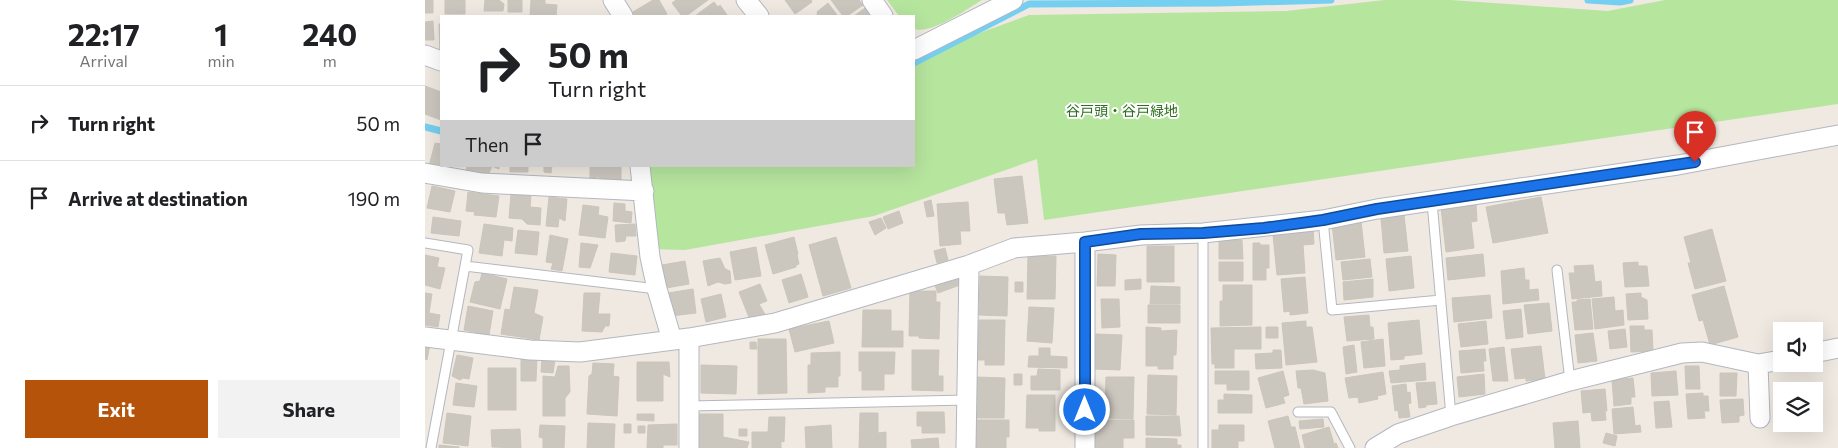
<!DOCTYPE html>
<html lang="en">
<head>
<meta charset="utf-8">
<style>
	body { margin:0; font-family:Commissioner,"Noto Sans JP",sans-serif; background:#f2f2f2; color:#202124; height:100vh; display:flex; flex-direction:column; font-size:19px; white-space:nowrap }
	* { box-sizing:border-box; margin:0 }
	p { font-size:16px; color:#757577 }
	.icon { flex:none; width:28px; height:28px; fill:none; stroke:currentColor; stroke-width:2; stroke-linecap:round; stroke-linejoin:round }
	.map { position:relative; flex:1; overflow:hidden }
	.details { display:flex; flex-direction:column; background:#fff; width:425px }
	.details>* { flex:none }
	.top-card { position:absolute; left:15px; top:15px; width:475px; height:152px; border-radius:0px; box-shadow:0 5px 20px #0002; background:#fff; color:#202124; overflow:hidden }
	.buttons { position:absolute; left:1348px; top:322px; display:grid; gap:10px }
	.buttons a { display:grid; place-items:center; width:50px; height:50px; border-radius:0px; background:#fff; box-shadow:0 5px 20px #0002; font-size:25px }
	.pin { position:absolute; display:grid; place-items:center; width:42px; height:42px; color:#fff; margin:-51px -21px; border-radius:50% 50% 50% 0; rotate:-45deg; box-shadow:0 0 5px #0007 }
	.pin .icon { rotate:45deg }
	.me { position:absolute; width:55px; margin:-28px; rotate:0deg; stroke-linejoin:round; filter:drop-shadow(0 0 4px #0008) }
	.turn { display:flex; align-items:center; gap:18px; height:105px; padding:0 25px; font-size:22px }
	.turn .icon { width:65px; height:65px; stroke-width:2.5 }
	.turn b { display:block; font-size:35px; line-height:42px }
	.then { display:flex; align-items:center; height:48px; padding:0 25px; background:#0003; gap:10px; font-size:19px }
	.eta { display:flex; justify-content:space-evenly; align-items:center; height:85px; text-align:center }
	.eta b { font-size:30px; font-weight:700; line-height:35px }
	.primary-button { display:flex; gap:10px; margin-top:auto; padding:10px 25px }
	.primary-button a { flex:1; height:58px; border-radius:0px; background:#b45309; color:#fff; font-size:20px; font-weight:700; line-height:58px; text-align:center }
	.primary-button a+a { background:#f2f2f2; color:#202124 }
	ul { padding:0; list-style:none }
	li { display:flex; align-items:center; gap:15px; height:75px; padding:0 25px; border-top:1px solid #e0e0e0 }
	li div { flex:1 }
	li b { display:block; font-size:19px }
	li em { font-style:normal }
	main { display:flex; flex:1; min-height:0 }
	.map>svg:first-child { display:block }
</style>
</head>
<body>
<main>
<section class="details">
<div class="eta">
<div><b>22:17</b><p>Arrival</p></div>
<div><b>1</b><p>min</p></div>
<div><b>240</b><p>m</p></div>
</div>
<ul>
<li><svg class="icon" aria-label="right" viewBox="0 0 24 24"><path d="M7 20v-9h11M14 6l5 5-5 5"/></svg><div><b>Turn right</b></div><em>50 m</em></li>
<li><svg class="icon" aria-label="arrive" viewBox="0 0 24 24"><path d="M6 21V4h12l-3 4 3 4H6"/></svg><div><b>Arrive at destination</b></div><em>190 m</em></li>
</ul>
<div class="primary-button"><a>Exit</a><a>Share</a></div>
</section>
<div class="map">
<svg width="1413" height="448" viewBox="0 0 1413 448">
	<rect width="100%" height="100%" fill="#efe9e1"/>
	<path fill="#b6e59e" d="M462 0H557C540 10 508 34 489 29V16H474Z
		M960 0H1025L1183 11 1240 0H1413V104L619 220 612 159 449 216 260 250 224 249 225 166H489V57L604 15 861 11Z"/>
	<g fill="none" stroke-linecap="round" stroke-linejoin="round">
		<path stroke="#75cff0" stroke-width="7" d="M1163 0 1195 2 1205 0
			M489 63 604 4 795 3 906 0
			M0 127 16 131"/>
	</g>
	<path fill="#cbc7bf" stroke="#cbc5ba" d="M0 0H8V13H0Z
		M20 0H40V14H20Z
		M60 0H74L79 4 78 11H59Z
		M83 0H97V12H83Z
		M106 0H120V4L132 5 131 16H105Z
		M228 0H234L242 14 239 16H210L208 12Z
		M251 0H283L261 16H257L247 3Z
		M360 0H386L387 2 370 14Z
		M406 0H434L438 5 422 16H418Z
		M289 2 293 7 295 5 302 15 270 16Z
		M403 3 412 15 390 16 393 14 392 12Z
		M443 6 450 16H429Z
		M8 21 9 40H0V22Z
		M14 24H16V56H15Z
		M0 86 16 92V120L0 114Z
		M10 143 16 144V166H19L18 169 4 166Z
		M42 166H74V169L67 166 64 173 41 171Z
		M85 166H103V172H85Z
		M117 166H127L126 173 119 172V167Z
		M165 166H196V180H179L173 177 165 178Z
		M597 176 603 223 582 225 580 213H573L569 179Z
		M7 186 30 191 25 212 2 208Z
		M43 192 74 196 71 217 49 215 50 212 41 211Z
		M86 194 106 196 105 207 116 208 115 225 102 224 97 219 84 218Z
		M124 197 142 199 140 221 134 218 133 227 121 226Z
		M1116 197 1123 233 1068 243 1061 207Z
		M506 200 509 216 502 217 499 202Z
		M543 202 545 231H535L536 244 515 246 512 204Z
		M189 203 200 204V211L207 212 206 223 188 221Z
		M1051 204 1052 221 1046 222 1049 248 1021 252 1016 208Z
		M158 205 174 207 173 215 183 217 180 238 154 235Z
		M474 211 478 223 463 229 458 217Z
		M979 215 983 251 959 253 956 218Z
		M8 217 36 221 34 236 6 233Z
		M456 218 461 228 450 235 444 222Z
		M936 221 940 257 911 260 907 224Z
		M59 224 88 228 87 241 79 240 77 256 54 253Z
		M210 224 211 236H201L200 241 191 242 190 225Z
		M888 228 889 244 878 245 880 273 852 275 848 235 859 234 858 230Z
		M1287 229 1301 281 1270 289 1263 263H1266L1259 237Z
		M93 230 114 232 112 255 90 253Z
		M125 235 143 239 137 271 126 269 128 263 121 262Z
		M369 237 373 254 372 255 374 264 371 265V267L348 274 340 245Z
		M411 237 426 288 398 296 384 245Z
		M794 240H817L818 259H794Z
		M156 243 173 245 165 268 154 267Z
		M828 243H835V245H844V268H841V280H828Z
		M722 246H749V282H722Z
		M331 247 336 276 310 280 305 252Z
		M520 248 523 260 512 263 509 251Z
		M186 253 212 256 210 275 184 272Z
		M673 254 691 255 690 286H672Z
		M1058 254 1060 276 1023 280 1021 258Z
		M0 255 14 258 12 267 20 268 15 289 0 285Z
		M603 256H631L630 299H602Z
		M986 256 989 288 964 291 961 259Z
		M295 258 300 269 305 271 306 283 300 284 293 282 283 286 278 261Z
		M945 259 947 277 918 280 916 262Z
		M260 261 264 284 241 288 237 265Z
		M794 262H818V281H794Z
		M1213 262V266H1222L1224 286 1200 287 1198 263Z
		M1168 265 1170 282 1176 281 1177 296 1147 299 1144 273H1150L1149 266Z
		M1099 268 1100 280H1104V290L1113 289 1114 300 1078 304 1076 271Z
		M57 273 82 279 75 309 45 302 50 282 55 281Z
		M376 274 383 297 364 303 357 280Z
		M532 275 535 285 513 293 509 283Z
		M555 276 583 277 582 316 554 315Z
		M880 277 883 313 865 315V311L859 312 856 279Z
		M716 279V289L700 290V280Z
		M948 279V297L919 300 918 282Z
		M590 282H598V292H590Z
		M335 284 342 301 334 304 341 316 325 320 314 292Z
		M798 285H827V325L795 326V301H798Z
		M726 286 755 287V304H725Z
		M1299 286 1313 337 1285 345 1278 320 1274 321 1267 295Z
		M89 287 113 290 109 313 118 317 114 340 76 334 80 309 85 310Z
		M268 289 271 313 246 316 243 293Z
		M485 291H511V302H515L514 339 494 338V336H484Z
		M0 293 7 294 4 313 15 315 13 327 0 325Z
		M159 293H175L173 314H185L184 326H180L177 332 157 331Z
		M1216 293V297L1222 300 1223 319 1203 320 1201 294Z
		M296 294 301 317 281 322 276 299Z
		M1065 295 1067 318 1029 322 1027 298Z
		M1189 297 1190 311 1198 310 1199 325 1170 329 1167 299Z
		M676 299H694L695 327 677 328Z
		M1165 299 1168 329 1150 330 1147 302H1152V300Z
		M1124 303 1127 331 1103 334 1099 305Z
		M723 305H755V323H723Z
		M43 306 68 311 64 335 39 330Z
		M604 307 629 308 627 343 602 341Z
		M1096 309 1098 337 1081 339 1078 311Z
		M438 310H466V331H478V347H437Z
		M944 315 945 327H948L949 339 922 341 919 317Z
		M554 320H580L579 365H560V360H553Z
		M994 320 997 354 979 356V359L966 360 963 323Z
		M404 321 409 343 370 352 364 329Z
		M881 321V327H887L892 362 861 365 857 323Z
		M1061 321 1063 344 1036 347 1033 324Z
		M1205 326H1219V330H1227L1228 351 1206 352Z
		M721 327 736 328V331L752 330 751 355H748V369H733V366H721Z
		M836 327V349H809V368H790V364H787L786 328Z
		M841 327H853V338H841Z
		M1200 329 1202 347 1185 349 1183 331Z
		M1168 333 1172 361 1153 363 1150 335Z
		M671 334 697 335 695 370 669 369Z
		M333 339H361L362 393 333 394Z
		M958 339 960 366 939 368 936 342Z
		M325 342H331L332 349H325Z
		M0 343 5 344 2 360 0 359Z
		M929 345 932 372 921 374 918 347Z
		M1116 346 1120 379 1101 381V378L1090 379 1086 349Z
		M1079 347 1083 381H1068L1064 349Z
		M614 348H625V356L642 357V368L603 367 604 356H614Z
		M1060 349 1061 361H1058L1059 371 1036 373 1034 351Z
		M487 350H514L513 376H518V391L487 390Z
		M848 350H856L857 368 831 369 830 354 848 353Z
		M415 352V376H413V387H400V392L383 393V365H386V353Z
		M434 352H470L469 374H459V390H437V371H434Z
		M32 355 48 358 44 379 38 378 35 380 27 376Z
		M112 358 111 381H96V359Z
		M117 358 130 359 128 373 116 372Z
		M212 362H244L245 377 238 374V401H212Z
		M168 363 189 364 188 376 194 377 192 416 162 414 164 376 167 374Z
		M1000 363 1001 380 966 383 964 371 975 370V366Z
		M276 365 312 366 311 394 276 393Z
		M133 366H144L145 392 140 398V416H118V376L130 377Z
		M1260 366H1274L1275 389H1261Z
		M63 368H91V410H63Z
		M613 369 635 370V390H606V376H612Z
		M888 370 900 373 903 401 879 404 876 388H873L871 371Z
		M790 371H824V390H802V384H790Z
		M858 371 864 395 858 397 860 403 841 408 833 378Z
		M1251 371 1253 395 1227 396 1226 373Z
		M958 372 961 394 952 396 953 399 934 403 933 397 924 398 920 378Z
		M1295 373H1312L1311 396H1295Z
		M589 374H597V385H589Z
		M1059 374 1060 394 1034 397 1032 377Z
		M723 375 752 376 751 415 722 414Z
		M551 377 580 378 579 418H550Z
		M681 377H709L708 419 680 418Z
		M1208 378 1210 397H1206V404L1189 406 1187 380Z
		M1010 382 1012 404 1001 405V407L994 408 991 383Z
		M31 383 52 386 49 407 28 405Z
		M981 384 982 393 985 392 986 403 983 404 985 417 974 418 973 410 970 411 967 386Z
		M1180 389 1182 411H1180L1181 420 1167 421 1166 412 1158 413 1156 391Z
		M1278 393V396H1283L1284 411H1279L1280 418 1263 419 1261 394Z
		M799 394 827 395V413H793V400H799Z
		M602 395H630V431H614V428H601Z
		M1318 399 1319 415 1314 416V422L1297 423 1295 400Z
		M1244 401 1247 427 1231 428 1229 402Z
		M1208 407 1210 426 1215 425 1216 432 1189 434 1187 409Z
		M492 412H519L520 433H497V426H492Z
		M22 413 46 416 43 446 18 443Z
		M435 413H453V433L461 432V448H434Z
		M212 414H229V421L212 420Z
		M274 414H298V437L324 442 322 448H274Z
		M721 416H754L756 436 721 435Z
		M863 416 866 427H870L875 448H850L843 421Z
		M344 417H360L359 442 356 441V448H327V432H343Z
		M898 419 899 427 875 429 874 421Z
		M550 420H584V437H581V448H550Z
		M668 420H709V438H698V448H667Z
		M1153 421 1155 448H1130L1128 423Z
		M163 423 190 424 189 448H162Z
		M199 424H206V433H199Z
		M252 424V445H238V448H222L223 425Z
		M115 425 140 426 139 448H118V438L114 437Z
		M406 425 407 448H381L380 427Z
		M794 425H819V441H813V448H787V430H794Z
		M213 426H220V433H213Z
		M904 427 909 444 911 443 913 448H880L877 435Z
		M95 429 96 448 67 447 66 430Z
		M314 429H322V436H314Z
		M1181 433 1192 436 1190 446 1178 443Z
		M513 438 514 448H487L486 440Z
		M721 438 752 439V445H756V448H721Z
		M14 445 34 447V448H14Z"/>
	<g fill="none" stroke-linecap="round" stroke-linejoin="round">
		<g stroke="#b4b7c1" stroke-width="11">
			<path id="service" d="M1007 202 1026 416
				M898 220 907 310 1016 300
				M0 243 43 250 40 266
				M1132 270 1145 381
				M264 406 542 400
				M873 412H906L925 448
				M6 448 40 266 232 289
				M778 448V233"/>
		</g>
		<g stroke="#b4b7c1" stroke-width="21">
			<path id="minor" d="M188 0 198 16
				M321 0 334 16
				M447 0 458 16
				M489 50 588 0
				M0 55 16 61
				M215 166 225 257 232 289 247 340
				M0 173 57 183 219 191
				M660 242V448
				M0 337 105 350 155 352 264 338 350 323 544 265 589 248 660 242 716 235 778 233 898 220 952 209 1253 165 1413 135
				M1389 353 1413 348
				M1333 364 1335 418
				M264 448V338
				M541 448 544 265
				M950 448 973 434 1026 416 1145 381 1257 353 1277 352 1333 364 1356 360"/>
		</g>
		<use href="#service" stroke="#fff" stroke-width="9"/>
		<use href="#minor" stroke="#fff" stroke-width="19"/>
	</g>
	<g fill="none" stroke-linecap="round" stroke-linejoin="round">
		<g stroke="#114b97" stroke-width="12">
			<path id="route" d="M660 410V242L716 234 778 233 839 228 898 220 952 209 1270 162"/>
		</g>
		<use href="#route" stroke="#1a73e8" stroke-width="9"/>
	</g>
	<g text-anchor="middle" stroke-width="4" stroke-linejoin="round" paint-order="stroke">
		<g font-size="14" fill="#2c6e1b" stroke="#fff">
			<text x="697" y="116">谷戸頭・谷戸緑地</text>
		</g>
	</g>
</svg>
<div class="buttons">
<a><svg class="icon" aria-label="sound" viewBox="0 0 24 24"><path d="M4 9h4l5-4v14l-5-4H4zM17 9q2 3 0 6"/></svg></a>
<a><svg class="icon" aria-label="layers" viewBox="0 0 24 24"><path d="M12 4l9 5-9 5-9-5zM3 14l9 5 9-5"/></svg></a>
</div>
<div class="pin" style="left:1270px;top:162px;background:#d93025"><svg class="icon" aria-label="arrive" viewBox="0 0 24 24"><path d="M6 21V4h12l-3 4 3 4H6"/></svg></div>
<svg class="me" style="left:660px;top:410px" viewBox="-20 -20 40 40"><circle r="17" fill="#1a73e8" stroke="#fff" stroke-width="3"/><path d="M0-11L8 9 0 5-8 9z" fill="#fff"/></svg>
<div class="top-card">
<div class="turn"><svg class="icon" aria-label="right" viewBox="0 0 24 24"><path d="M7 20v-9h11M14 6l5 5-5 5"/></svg><div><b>50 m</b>Turn right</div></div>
<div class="then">Then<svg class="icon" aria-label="arrive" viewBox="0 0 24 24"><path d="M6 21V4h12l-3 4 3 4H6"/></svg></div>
</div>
</div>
</main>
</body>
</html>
